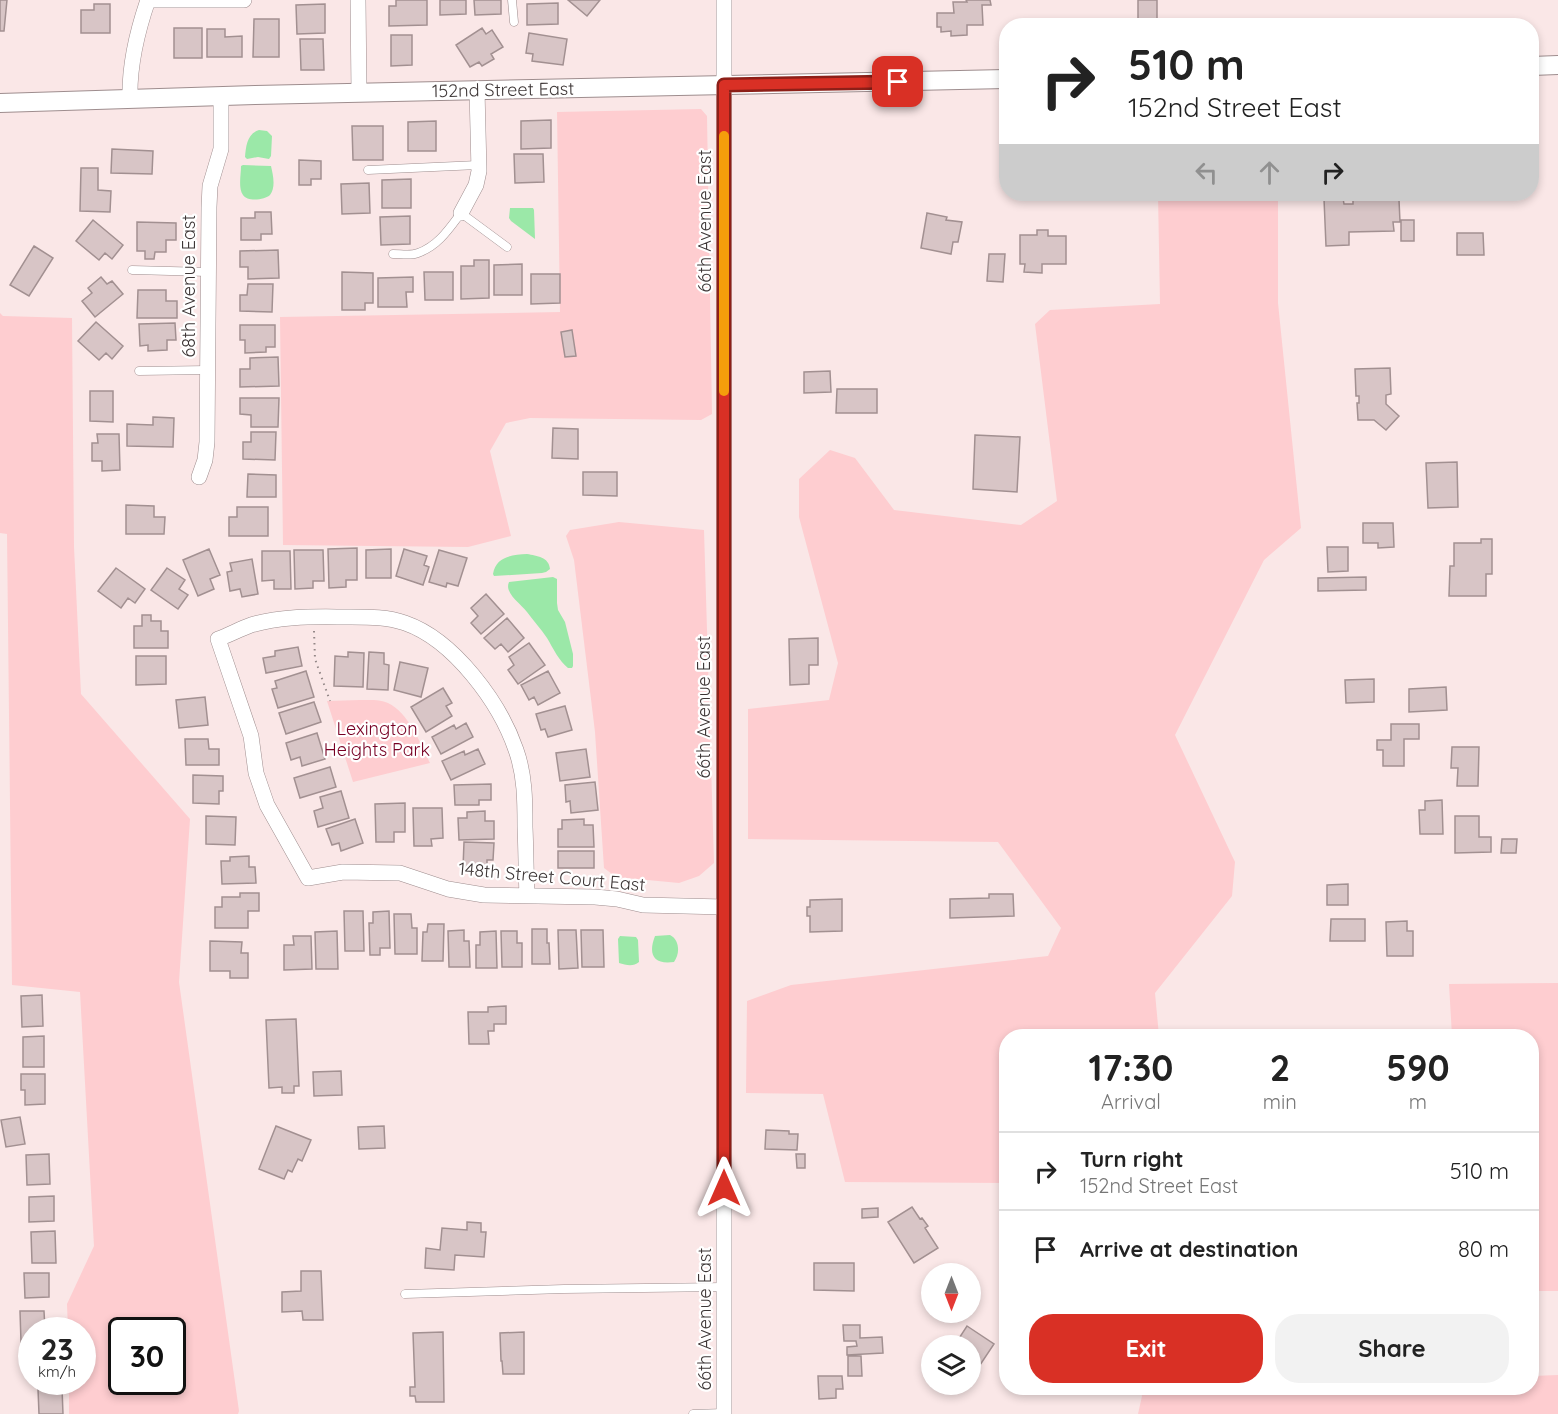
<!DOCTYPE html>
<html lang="en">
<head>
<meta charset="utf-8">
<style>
	body { margin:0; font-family:Quicksand,sans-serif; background:#f2f2f2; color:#222; height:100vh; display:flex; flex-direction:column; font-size:22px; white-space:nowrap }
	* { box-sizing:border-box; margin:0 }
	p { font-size:20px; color:#767676 }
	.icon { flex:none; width:33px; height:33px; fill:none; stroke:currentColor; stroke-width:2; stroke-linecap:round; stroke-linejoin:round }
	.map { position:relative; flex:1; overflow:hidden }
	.sheet { position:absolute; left:999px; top:1029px; width:540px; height:366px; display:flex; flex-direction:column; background:#fff; border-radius:24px; box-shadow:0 3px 9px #0003 }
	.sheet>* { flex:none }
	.banner { position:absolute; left:999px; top:18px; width:540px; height:183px; border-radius:24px; box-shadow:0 3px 9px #0003; background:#fff; color:#222; overflow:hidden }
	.needle { width:39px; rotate:180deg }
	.fabs { position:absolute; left:921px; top:1263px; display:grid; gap:12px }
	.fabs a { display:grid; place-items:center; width:60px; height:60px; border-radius:50%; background:#fff; box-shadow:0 3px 9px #0003; font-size:30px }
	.speed { position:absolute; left:18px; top:1317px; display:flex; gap:12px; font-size:30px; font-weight:700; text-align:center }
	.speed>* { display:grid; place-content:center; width:78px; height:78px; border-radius:50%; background:#fff; box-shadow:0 3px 9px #0003; line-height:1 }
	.speed small { font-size:15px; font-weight:400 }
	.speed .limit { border:3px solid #111; border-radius:9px; background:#fff; color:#111 }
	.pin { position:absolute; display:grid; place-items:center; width:51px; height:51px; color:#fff; margin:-26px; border-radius:12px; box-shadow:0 3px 9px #0006 }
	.me { position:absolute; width:66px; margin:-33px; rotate:0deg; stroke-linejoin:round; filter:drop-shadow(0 0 4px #0008) }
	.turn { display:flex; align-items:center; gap:21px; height:126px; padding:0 30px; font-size:27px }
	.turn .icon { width:78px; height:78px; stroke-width:2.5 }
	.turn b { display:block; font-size:42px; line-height:51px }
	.lanes { display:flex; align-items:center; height:57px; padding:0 30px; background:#0003; justify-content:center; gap:30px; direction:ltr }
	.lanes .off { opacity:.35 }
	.eta { display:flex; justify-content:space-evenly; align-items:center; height:102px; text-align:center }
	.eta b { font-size:36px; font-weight:700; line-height:42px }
	.action { display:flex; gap:12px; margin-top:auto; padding:12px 30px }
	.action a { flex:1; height:69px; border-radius:24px; background:#d93025; color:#fff; font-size:24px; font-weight:700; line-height:69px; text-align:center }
	.action a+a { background:#f2f2f2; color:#222 }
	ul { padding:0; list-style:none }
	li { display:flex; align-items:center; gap:18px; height:78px; padding:0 30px; border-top:2px solid #e0e0e0 }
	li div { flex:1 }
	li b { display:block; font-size:22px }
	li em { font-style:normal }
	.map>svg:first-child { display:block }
</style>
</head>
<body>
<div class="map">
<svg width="1558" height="1414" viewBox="0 0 1558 1414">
	<rect width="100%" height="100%" fill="#fae7e7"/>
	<path fill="#fecdd0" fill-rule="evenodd" d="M701 109 707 116 712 414 701 420 530 418 506 423 490 451 511 536 468 547 283 545 280 317 560 312 557 112Z
		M1158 194H1278V303L1301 528 1264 560 1175 735 1235 862 1232 896 1155 993 1159 1036H1006V1183L845 1182 823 1094 746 1093 747 1001 791 985 1048 956 1061 928 998 842 748 839V709L829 700 838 663 799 517V479L830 450 855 458 894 510 1021 525 1057 501 1035 324 1050 310 1160 304Z
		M0 313 3 316 72 318 74 547 81 694 190 819 179 982 239 1411 238 1414H69V1382H82V1330H68L67 1304 94 1246 80 992 12 985 7 534 0 533ZM172 1330V1382H122V1330Z
		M619 522 704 530 714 863 699 876 679 883 616 877 604 868 595 732 574 560 566 536 570 530Z
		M360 700C368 700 380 699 388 703 408 712 421 744 430 763L353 782 327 701Z
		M1558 983V1291H1532V1036H1452L1449 984Z
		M1558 1375V1414H1138L1142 1396 1139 1388H1532V1376Z"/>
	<path fill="#9be8a8" d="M259 130 267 131 272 136 271 156 269 159 258 157 247 159 245 157C246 146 247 134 259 130Z
		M243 165 271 166C273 175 276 187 270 195 265 200 247 202 243 195 238 188 241 175 241 166Z
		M510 208H533L534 210 535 239 511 221 509 218Z
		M527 554C537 556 549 557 550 569L546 572 542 573 494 576 493 574C496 556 512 555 527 554Z
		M553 577 557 579V603L558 610 565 622 573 654V666L572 668H568C559 661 553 648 547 638 541 629 533 620 527 612 520 603 504 593 509 582Z
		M670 935C680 940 680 954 674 962 653 965 648 954 655 936Z
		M620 936 636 937 638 940 639 962C633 967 626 965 619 963L618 939Z"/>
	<path fill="#d8c5c6" stroke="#a29091" stroke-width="1.5" d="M0 0H7L4 31H0Z
		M396 0H427V25L389 26V6H396Z
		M440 0H466V14L440 15Z
		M474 0H501V14L475 15Z
		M568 0H600L587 16Z
		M966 0H990L991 5H982L983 25H967V35L951 36V31L941 32V27H937V13H954L953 2H967Z
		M1138 0H1157V26H1138Z
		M558 3V24L527 25V4Z
		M94 4H110V33H81V10H94Z
		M325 4V33L297 34 296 5Z
		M254 19H279V57H253Z
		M174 28H202V58H174Z
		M482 28 486 34 492 30 503 47 491 54 494 59 482 66 479 62 470 67 456 45Z
		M207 29H225V37L242 36V57H207Z
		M529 33 567 39 563 65 532 61 533 54 526 53Z
		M391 35H412V65L391 66Z
		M300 39H323L324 70H301Z
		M551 120V148L521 149V121Z
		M436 121V151H408V122Z
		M352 126H383V160H353Z
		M112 149 153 151 152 174 111 173Z
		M514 154H543L544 182 515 183Z
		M299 160 321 161V179H311V185H299Z
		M81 168H98V190L111 191 110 212 80 211Z
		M411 179V208H382V180Z
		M369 183 370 213 342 214 341 184Z
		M1362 195 1383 194V200H1399L1400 222H1393L1394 231 1349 232V245L1326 246 1324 199 1343 198 1344 204H1353V195Z
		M255 212H271L272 234H261V240H241V218H255Z
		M927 213 947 217 946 220 962 222 958 242H953L951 254 921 248Z
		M410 216V244L381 245 380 217Z
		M93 220 123 245 112 259 105 253 99 260 76 241Z
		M1401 220H1414V241H1401Z
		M137 222 176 223V240H166V252H155L154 259H145V251H137Z
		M1037 230H1048V236H1066V264H1042V273L1024 272 1025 264H1020V235H1037Z
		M1457 233H1483L1484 255H1457Z
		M34 246 53 258 29 296 10 285Z
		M278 250 279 278 248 279V267H240V251Z
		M989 254H1005L1003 282 987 281Z
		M474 260H489V298L461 299V266H474Z
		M522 264V295H494V265Z
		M342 272 373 273V303H365V310H342Z
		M424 272H453V300H425Z
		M531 274H560V303L531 304Z
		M101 277 107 284 112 281 123 294 95 317 82 301 92 293 88 288Z
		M413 277V292H406L407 307H378V278Z
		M248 284H273L272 312 240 311V295H247Z
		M138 290H166V301H177V318H137Z
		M96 322 123 346 112 359 106 353 99 360 78 341Z
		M175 323 176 340H167V350L148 351V345L140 346 139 324Z
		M240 325H275V347H266V352L245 353V340H240Z
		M572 330 576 356 565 357 561 332Z
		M278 357 279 386 240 387V369H250V358Z
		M1390 368 1391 394 1386 395V404L1399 416 1386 430 1374 420H1358L1357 403H1359V396H1356L1355 369Z
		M830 371 831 392 804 393V372Z
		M837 389H877V413H836Z
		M90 391H113V422L90 421Z
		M240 398H279L278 427H251V415L240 414Z
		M153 417 174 418 173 447 127 446V424L153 425Z
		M553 428 578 429V459L552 458Z
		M251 432H276L275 460 243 459V442H251Z
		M97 434H119L120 470 102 471V461H92V443H98Z
		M975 435 1020 437 1017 492 973 489Z
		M1457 462 1458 507 1428 508 1426 463Z
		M583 472H617V496L583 495Z
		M248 474 276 475V497H247Z
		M126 505 154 506V517H165L164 534H126Z
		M237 507H268V536H229V517H237Z
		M1363 523H1393L1394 547 1378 548V543H1363Z
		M1481 539H1492V574H1486V596H1449L1450 566H1454V543H1481Z
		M1327 547H1348V571L1328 572Z
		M357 548V580H346V587L329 588 328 549Z
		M209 549 220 575 210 579 214 589 198 596 183 560Z
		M391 549V578H366V550Z
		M404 549 427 556 424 565 429 567 423 585 396 576Z
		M294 550H323L324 581H313V588L295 589Z
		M439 550 467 558 458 586 447 583 446 587 429 582Z
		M262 551H290L291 589H274V580L262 581Z
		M252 559 258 594 242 597 240 589 230 591 227 572 232 571 230 563Z
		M116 568 145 589 135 603 128 598 121 608 98 591Z
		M167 568 185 580 179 589 188 595 178 609 151 590Z
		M1366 577V590L1318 591V578Z
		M486 594 504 614 481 634 471 623 478 616 471 608Z
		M142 615H151V621H161V631H168V648H134V626H142Z
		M507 618 524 638 508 652 501 644 495 649 484 638Z
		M818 638V665H809V684L790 685 789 639Z
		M529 643 545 665 518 684 508 670 514 665 509 657Z
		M298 647 302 666 266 673 263 658 275 656V651Z
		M348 652 364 653 363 687 334 686 335 656 348 657Z
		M369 652 384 653V664L389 665 388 690 367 689Z
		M136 656H166V684L136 685Z
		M400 662 428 668 421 697 394 690Z
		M306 671 314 697 278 708 272 689 277 688 275 681Z
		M548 671 560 693 538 705 534 697 529 700 521 685Z
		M1374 679V702L1346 703 1345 680Z
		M1446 687 1447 710 1409 712V689Z
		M443 688 452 703 446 706 452 716 426 732 411 707Z
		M205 697 208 725 179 728 176 700Z
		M314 702 321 722 286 734 279 713Z
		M565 706 572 730 548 737 545 729 541 730 536 714Z
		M466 723 473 737 441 754 432 737 454 725 456 729Z
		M1391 724H1419V739H1404V766H1383V750H1377V740H1391Z
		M317 733 325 759 302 766 300 757 291 760 286 743Z
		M185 739H208L209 749H219V765H186Z
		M1452 747H1479L1478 786H1457L1458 768H1451Z
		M478 749 485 764 451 780 442 761 464 751 465 755Z
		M586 749 590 777 560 781 556 753Z
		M330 767 336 787 300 798 294 778Z
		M193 775 223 776V791H219V804L193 803Z
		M595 782 598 810 571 813 570 801 566 802 565 785Z
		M491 784V800H479V805H455L454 785Z
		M341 791 349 818 318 827 314 811 323 808 320 797Z
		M1442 800 1443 834H1420L1419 810H1425V801Z
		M405 803V832H394V842H376L375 804Z
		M413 808H442L443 838 431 839 432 846H414Z
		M485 811V821H494V839L459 840 458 818H467V812Z
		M206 816 236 817 235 845 206 844Z
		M1455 816H1479V837H1491V852L1455 853Z
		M355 819 363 843 341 851 339 843 332 845 326 829Z
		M584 819V825H593L594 847H558V829H562V820Z
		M1502 839H1517L1516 853H1501Z
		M464 842 494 843 493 860H487V869L463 868Z
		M558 851H594V868H558Z
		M249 856V867H255L256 883 222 884 221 861H230V857Z
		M1348 884V905H1327V885Z
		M240 893H259V911H248V928H215V907H222V897H240Z
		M989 894H1013L1014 916 950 918V899L989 898Z
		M842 899V931L810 932V916H807V907H810V900Z
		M344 911H363L364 951H345Z
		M389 911 390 948H380V955H370L369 923H373V912Z
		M394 914H411L412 928H417V954H395Z
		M1331 919H1365V941H1330Z
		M1407 921V931H1413V956H1387L1386 922Z
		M428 924H444L443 961H422L423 932H427Z
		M532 929H547V943H549L550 964H532Z
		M464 930V941H469L470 967H449L448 931Z
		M558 930H576L578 968 559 969Z
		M581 930H603L604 967H582Z
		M337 931 338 969H316L315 932Z
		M496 931 497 968H476V945H480V932Z
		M501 931H517V943H522V967H502Z
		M293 936H311L312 969 284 970V945H294Z
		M210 941 242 942 241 953H248V978H230V971H210Z
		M42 995 43 1026 22 1027 21 996Z
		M506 1006V1024H494V1031H488L489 1044H469L468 1012H488V1007Z
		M296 1019 299 1086H294V1093H282V1087L269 1088 266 1020Z
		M44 1036V1067H23V1037Z
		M341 1071 342 1095 314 1096 313 1072Z
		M21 1074H45V1104L25 1105V1090H21Z
		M20 1117 25 1144 6 1147 1 1120Z
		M276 1126 311 1140 302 1161 298 1159 292 1172 288 1170 284 1179 259 1169Z
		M384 1126 385 1148 359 1149 358 1127Z
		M766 1130 789 1131V1134H798L797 1150 765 1149Z
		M49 1154 50 1184 27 1185 26 1155Z
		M796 1154H805V1168H797Z
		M54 1196V1221L29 1222V1197Z
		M912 1207 920 1219 922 1218 928 1226 925 1228 938 1248 914 1263 888 1222Z
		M878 1208V1217L862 1218V1209Z
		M467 1222 481 1223V1232H486L484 1257 455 1255 454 1270 425 1268 426 1248 440 1250 442 1228 467 1230Z
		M55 1231 56 1263H32L31 1232Z
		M814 1263H854V1291L814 1290Z
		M301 1271H321L323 1320H303L302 1311 282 1312V1292L301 1291Z
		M24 1273H49V1297L25 1298Z
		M20 1311H44L45 1330H32V1342H21Z
		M843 1325H860V1338L882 1337 883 1353 847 1355V1347L857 1346 856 1341H844Z
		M967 1326 994 1344 970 1380V1346H954Z
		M443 1332 444 1402H416L415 1396H410V1387H415L413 1333Z
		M524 1332V1374H503L502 1361H501L500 1333Z
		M23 1349H32V1373L24 1374Z
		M848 1356H861L862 1376H848Z
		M818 1376H842L843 1389H836V1398L819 1399Z
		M62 1388 63 1414H39L38 1389Z"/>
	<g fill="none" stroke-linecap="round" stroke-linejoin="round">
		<g stroke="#9e8d8e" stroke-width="9">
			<path id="service" d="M512 0 514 22
				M368 170 478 165
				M393 254C401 254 411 256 418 253 438 246 449 229 461 213L507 247
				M132 270 208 272
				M139 371 208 370
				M405 1294 564 1289 724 1287
				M693 1414 724 1413"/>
		</g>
		<g stroke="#9e8d8e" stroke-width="16">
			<path id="minor" d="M148 0H244
				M358 0 359 93
				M130 99C129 65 137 32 148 0
				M461 213 476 185 479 171 477 90
				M199 477 205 460 207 442 209 207 210 186 221 149V96
				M527 896C526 873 526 850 525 827 525 801 525 775 516 750 500 703 454 640 405 623 388 617 370 617 351 617 318 617 284 615 251 625 240 629 229 635 218 639L251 736 256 773 267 805 308 878 343 872 400 873 448 889 484 895 595 897 617 899 643 905 724 907
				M724 1414V0"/>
		</g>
		<g stroke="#9e8d8e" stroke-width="20">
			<path id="tertiary" d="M1532 66 1558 65
				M0 103 255 95 1006 79"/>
		</g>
		<path stroke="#938787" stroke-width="2" stroke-dasharray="1.5 4.5" stroke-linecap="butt" d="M314 631 315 659 330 701"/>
		<use href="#service" stroke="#fff" stroke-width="8"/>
		<use href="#minor" stroke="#fff" stroke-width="15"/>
		<use href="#tertiary" stroke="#fff" stroke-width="18"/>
	</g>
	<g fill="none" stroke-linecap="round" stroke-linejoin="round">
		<g stroke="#8d1f18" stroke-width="15">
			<path id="route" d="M724 1188V85L898 82"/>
		</g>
		<use href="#route" stroke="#d93025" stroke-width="10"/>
		<path stroke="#f59e0b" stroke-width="10" d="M724 391V136"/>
	</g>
	<g text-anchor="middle" stroke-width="4.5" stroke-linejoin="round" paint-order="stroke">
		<g font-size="18" fill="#3d3636" stroke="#fff">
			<text transform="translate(503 90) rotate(-1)" y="6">152nd Street East</text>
			<text transform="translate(705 221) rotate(-90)" y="6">66th Avenue East</text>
			<text transform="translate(189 286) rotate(-90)" y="6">68th Avenue East</text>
			<text transform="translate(704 707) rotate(-90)" y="6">66th Avenue East</text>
			<text transform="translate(552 877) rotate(5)" y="6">148th Street Court East</text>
			<text transform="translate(705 1319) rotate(-90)" y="6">66th Avenue East</text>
		</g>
		<g font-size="18" fill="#770024" stroke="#fff">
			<text x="377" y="735">Lexington<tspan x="377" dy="21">Heights Park</tspan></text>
		</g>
	</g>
</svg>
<div class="fabs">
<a><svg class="needle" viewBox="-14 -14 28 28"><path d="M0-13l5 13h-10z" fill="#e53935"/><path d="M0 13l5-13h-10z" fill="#767676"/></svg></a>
<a><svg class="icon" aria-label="layers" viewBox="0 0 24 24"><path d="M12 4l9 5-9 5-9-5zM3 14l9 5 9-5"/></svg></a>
</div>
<div class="speed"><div>23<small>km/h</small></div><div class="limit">30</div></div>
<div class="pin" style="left:898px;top:82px;background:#d93025"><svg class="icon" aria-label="arrive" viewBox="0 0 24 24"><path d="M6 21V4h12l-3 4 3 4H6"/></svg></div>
<svg class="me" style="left:724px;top:1188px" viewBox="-20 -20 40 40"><path d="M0-17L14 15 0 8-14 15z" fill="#d93025" stroke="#fff" stroke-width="4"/></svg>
<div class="banner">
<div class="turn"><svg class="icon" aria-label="right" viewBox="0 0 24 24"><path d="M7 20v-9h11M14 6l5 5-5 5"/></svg><div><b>510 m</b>152nd Street East</div></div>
<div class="lanes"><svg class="icon off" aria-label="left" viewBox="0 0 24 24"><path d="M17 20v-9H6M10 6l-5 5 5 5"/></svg><svg class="icon off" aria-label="ahead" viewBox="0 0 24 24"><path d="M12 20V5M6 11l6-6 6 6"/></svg><svg class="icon" aria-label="right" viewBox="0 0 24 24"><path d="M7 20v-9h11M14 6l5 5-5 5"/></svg></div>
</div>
<section class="sheet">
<div class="eta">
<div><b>17:30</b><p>Arrival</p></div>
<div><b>2</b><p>min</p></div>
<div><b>590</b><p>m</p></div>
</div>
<ul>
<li><svg class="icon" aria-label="right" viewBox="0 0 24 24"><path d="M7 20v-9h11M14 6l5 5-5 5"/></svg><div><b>Turn right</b><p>152nd Street East</p></div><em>510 m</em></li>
<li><svg class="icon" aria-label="arrive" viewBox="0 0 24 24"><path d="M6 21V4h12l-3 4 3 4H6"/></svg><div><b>Arrive at destination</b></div><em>80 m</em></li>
</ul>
<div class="action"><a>Exit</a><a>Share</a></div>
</section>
</div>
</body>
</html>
